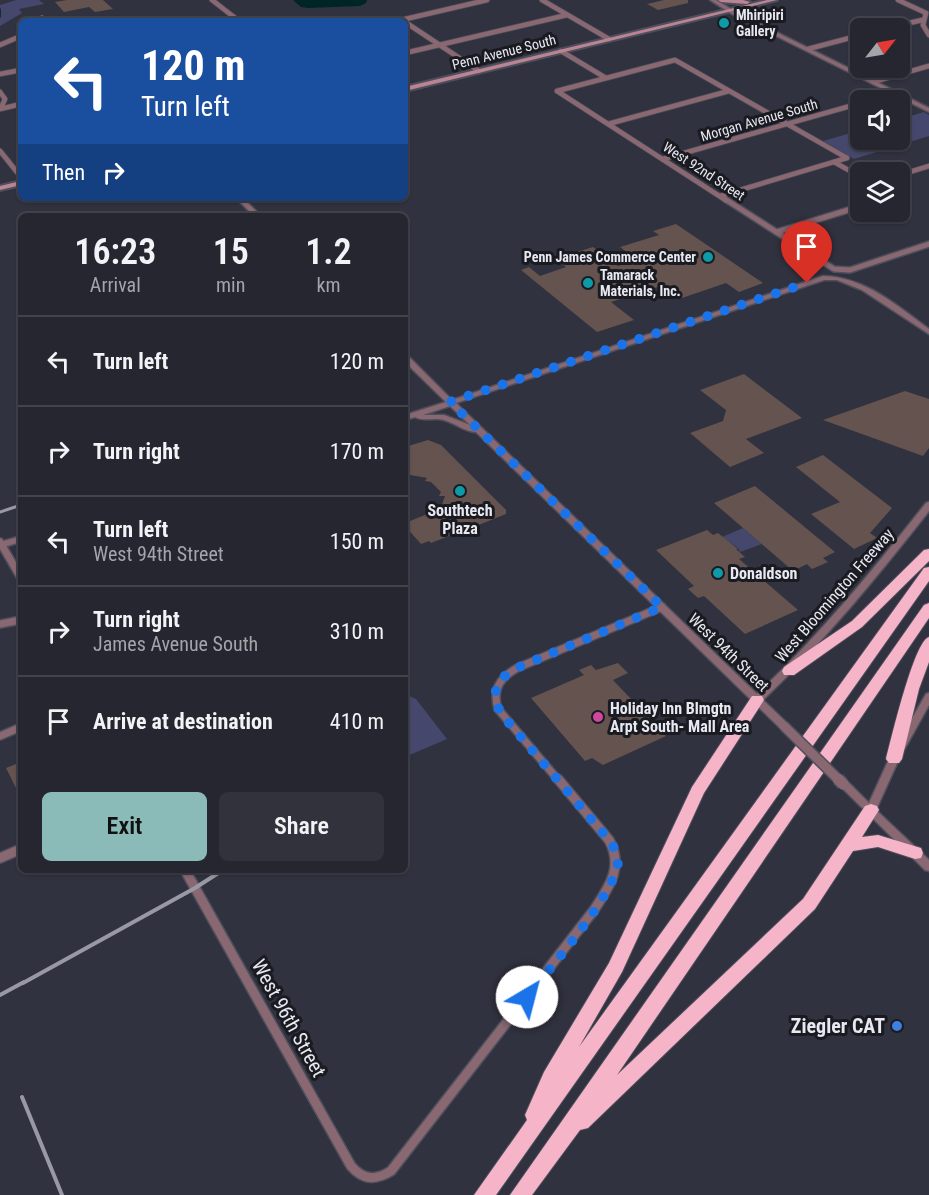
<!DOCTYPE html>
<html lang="en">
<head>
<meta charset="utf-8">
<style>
	body { margin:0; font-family:"Roboto Condensed",sans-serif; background:#31323b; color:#f1f3f6; height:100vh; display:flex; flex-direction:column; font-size:22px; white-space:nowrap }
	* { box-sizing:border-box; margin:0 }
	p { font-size:20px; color:#a3a5aa }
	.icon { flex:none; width:33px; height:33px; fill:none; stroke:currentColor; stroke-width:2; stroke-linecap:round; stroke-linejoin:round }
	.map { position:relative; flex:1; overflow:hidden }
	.details { position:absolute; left:18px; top:213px; width:390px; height:660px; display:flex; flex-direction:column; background:#25262f; border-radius:9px; box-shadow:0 2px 4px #0004,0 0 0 2px #42434b }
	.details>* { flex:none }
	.hud { position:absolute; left:18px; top:18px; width:390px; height:183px; border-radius:9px; box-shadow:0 2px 4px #0004,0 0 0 2px #42434b; background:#1a4fa0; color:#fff; overflow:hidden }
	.needle { width:39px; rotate:59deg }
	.buttons { position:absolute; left:850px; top:18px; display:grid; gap:12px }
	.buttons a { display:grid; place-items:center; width:60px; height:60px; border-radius:9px; background:#25262f; box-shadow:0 2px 4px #0004,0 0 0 2px #42434b; font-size:30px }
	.pin { position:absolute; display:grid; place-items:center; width:51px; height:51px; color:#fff; margin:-62px -26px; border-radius:50% 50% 50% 0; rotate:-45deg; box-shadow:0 0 6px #0007 }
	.pin .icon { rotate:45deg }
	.me { position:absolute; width:66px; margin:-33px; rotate:37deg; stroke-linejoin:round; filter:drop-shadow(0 0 4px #0008) }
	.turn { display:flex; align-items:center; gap:21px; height:126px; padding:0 24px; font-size:27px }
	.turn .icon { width:78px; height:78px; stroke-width:2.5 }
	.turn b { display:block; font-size:42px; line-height:51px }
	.then { display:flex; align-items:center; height:57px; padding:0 24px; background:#0003; gap:12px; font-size:22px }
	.eta { display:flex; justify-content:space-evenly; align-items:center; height:102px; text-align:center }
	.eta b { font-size:36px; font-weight:600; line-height:42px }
	.button { display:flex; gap:12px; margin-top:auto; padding:12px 24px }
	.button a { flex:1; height:69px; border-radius:9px; background:#8bbbb9; color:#111; font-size:24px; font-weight:600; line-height:69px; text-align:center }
	.button a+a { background:#31323b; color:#f1f3f6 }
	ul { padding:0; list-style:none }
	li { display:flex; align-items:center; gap:18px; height:90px; padding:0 24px; border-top:2px solid #42434b }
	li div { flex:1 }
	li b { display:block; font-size:22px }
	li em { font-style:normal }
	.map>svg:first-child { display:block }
</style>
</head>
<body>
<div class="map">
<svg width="929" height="1195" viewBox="0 0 929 1195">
	<rect width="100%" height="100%" fill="#31323f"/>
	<path fill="#45476c" d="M16 0H39L44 4 19 9 22 13 0 26V5Z
		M924 112 929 115V136L854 159 823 141 861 130V140H900V119Z
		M743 528 762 544 740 552 738 548 722 537Z
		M405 694 416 699 447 739 405 757Z"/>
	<path fill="#002526" d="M293 0H367L366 3 360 6 308 8 301 7Z"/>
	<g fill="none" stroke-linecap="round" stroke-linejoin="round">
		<path stroke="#002526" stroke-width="1.5" d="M0 9V17"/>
	</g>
	<path fill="#64534e" d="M67 0H103L113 9 95 12 89 7 64 12 55 2Z
		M664 0H688V3L658 10 647 4Z
		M676 224 763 283 739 292 726 283 682 298 661 286 611 302 634 320 597 332 521 270 529 267 540 276 566 267 555 259 593 247 618 266 637 260 620 247 659 235 653 231Z
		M744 374 802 418 746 439 764 453 730 467 690 433 723 421 726 410 700 390Z
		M905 391 929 399V448L923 456 823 420Z
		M428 440 441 445 506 510V514L471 528 469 526 455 531 457 533 431 543 429 541 421 544 405 526V523L425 515 427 508 440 510 445 496H439L441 492 431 482 425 481 427 478 405 474V447Z
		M823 455 892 508 870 533 877 538 854 549 811 514 840 502 796 467Z
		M755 486 835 552 823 558 828 562 812 569 807 564 793 571 714 503Z
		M707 530 713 535 718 533 738 549H736L745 557 739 559 798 610 745 634 704 596 698 598 688 589 694 586 656 550Z
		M618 663 628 673 613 680 666 736 603 765 592 758 585 761 531 698 584 675 579 670 591 665 596 670Z
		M21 762V798L6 768Z"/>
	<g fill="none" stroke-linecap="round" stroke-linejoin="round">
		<g stroke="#4e4f5b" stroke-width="6">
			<path id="minor-far3" d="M212 0 239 21
				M542 0 609 39
				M898 0 926 13 923 25 929 35
				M39 21 42 18
				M397 21 487 0
				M405 22 479 71
				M888 28 922 20
				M0 45 21 36
				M808 49 861 35
				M561 51 606 78
				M405 53 567 15
				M0 74 21 70
				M873 82 929 66
				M557 91 727 201
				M557 91 675 60 847 158
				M0 92 5 99 1 108
				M870 100 896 93
				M0 109 21 104
				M608 124 729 91
				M0 151 21 177
				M663 159 861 103
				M834 162 861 177
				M900 175 929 166
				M720 196 847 158"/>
		</g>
		<g stroke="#4e4f5b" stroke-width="8">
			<path id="minor-far2" d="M725 199 834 269 850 270 929 244
				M777 232 861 206"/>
		</g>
		<g stroke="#4e4f5b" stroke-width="10">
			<path id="minor-far1" d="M0 542 21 578
				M0 624 21 620
				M0 736 21 727
				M559 781 498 709C492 689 500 678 517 668L662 607"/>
		</g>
		<g stroke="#4e4f5b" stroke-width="12">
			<path id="minor" d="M0 858 21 849
				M185 870 351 1166C363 1180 375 1181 391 1171L594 910C609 887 624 867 609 840L558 779"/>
		</g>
		<g stroke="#4e4f5b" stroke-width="3">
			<path id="tertiary" d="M710 0H716L736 12 929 108V112L732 14Z
				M236 198H243L261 216H254Z
				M823 276C865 277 896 305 929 329V334L862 290 837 280H824L456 403 757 694C819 636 873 570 926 503L929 502V511C877 577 824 642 763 700L787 723 789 726 787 729H781L476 432C465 432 455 423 444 420 435 417 424 422 415 417L405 420V415L446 402 405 362V356H408L452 400ZM450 406 470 425 444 415H423Z
				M21 536V542L0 548V542Z
				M929 693V705L899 759 876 810 929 860V871L925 870 838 784 839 781 843 780 847 781 869 803 889 759 926 694Z"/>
		</g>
		<g stroke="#4e4f5b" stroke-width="4">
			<path id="secondary" d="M718 0H743L750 2 747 4 721 2Z
				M767 0H777L405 91V87Z
				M21 181V185L0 190V186Z"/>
		</g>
		<g stroke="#4e4f5b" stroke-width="2">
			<path id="motorway" d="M929 549V561L862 627 794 675H784L782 671 784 667 852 621 924 550Z
				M929 567V581L496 1195H474L527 1120 525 1115 544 1072 609 963 692 787 752 696H762L764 700 704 793 622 972 579 1047 924 568Z
				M929 603V618L617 1075 803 899 865 806 871 804 877 806 879 810 862 837 878 835 921 848 923 853 921 858 915 859 878 847 853 851 815 909 588 1128 580 1130 532 1195H510L924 605Z
				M929 637V662L919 689 902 759 899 763H889L886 759C891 740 914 641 929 637Z"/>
		</g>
		<use href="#minor-far3" stroke="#896872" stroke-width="4.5"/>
		<use href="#minor-far2" stroke="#896872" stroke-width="5"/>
		<use href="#minor-far1" stroke="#896872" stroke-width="7"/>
		<use href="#minor" stroke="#896872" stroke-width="9"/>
		<use href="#tertiary" fill="#896872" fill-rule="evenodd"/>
		<use href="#secondary" fill="#ba8495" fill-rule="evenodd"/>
		<use href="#motorway" fill="#f6b4c8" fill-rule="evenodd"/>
		<path stroke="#9899a4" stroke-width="3" d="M0 512 21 505"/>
		<path stroke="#9899a4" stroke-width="4" d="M23 983 195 888 223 870
			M0 995 24 982
			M22 1097 62 1195"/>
		<g stroke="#4e4f5b" stroke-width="12" stroke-linecap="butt">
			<path id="tertiary-bridge-far1" d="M784 726 840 781"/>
		</g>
		<g stroke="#4e4f5b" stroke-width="14" stroke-linecap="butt">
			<path id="tertiary-bridge" d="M838 779 843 784"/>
		</g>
		<use href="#tertiary-bridge-far1" stroke="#896872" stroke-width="9"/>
		<use href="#tertiary-bridge" stroke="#896872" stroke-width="11"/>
	</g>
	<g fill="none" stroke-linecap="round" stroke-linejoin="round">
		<path stroke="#1a73e8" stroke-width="10" stroke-dasharray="0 18" d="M527 997C549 969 616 894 618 861 618 853 613 846 609 840L503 716C489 695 495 679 517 668L662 607 450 402 807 283"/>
	</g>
	<g fill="#0f9aa8" stroke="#1a1a21" stroke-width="2">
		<circle cx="724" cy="23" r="6"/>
		<circle cx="708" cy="257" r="6"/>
		<circle cx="588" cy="283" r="6"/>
		<circle cx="460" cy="491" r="6"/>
		<circle cx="718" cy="573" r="6"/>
	</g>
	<circle fill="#d1479c" stroke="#1a1a21" stroke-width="2" cx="598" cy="717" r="6"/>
	<circle fill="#3f7fe0" stroke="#1a1a21" stroke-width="2" cx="897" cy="1026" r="6"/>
	<g text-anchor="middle" stroke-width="6" stroke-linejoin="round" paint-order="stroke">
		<g font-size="14" font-weight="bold" fill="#e7e8f1" stroke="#1a1a21" text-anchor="start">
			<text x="736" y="20">Mhiripiri<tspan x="736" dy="16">Gallery</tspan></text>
			<text x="696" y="262" text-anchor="end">Penn James Commerce Center</text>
			<text x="600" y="280">Tamarack<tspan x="600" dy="16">Materials, Inc.</tspan></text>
		</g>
		<g font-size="14" fill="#e7e8f1" stroke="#1a1a21">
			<text transform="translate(504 52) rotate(-14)" y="5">Penn Avenue South</text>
			<text transform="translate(759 120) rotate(-16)" y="5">Morgan Avenue South</text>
			<text transform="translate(704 171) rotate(33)" y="5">West 92nd Street</text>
		</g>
		<g font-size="16" font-weight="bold" fill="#e7e8f1" stroke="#1a1a21" text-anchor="start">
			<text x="460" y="516" text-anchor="middle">Southtech<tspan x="460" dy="18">Plaza</tspan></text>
			<text x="730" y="579">Donaldson</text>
			<text x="610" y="714">Holiday Inn Blmgtn<tspan x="610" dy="18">Arpt South- Mall Area</tspan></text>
		</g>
		<g font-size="16" fill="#e7e8f1" stroke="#1a1a21">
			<text transform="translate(834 595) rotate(-49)" y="6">West Bloomington Freeway</text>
			<text transform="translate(729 652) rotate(44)" y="6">West 94th Street</text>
		</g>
		<g font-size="20" fill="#e7e8f1" stroke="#1a1a21">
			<text transform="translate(289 1018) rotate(61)" y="7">West 96th Street</text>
		</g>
		<g font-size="20" font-weight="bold" fill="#e7e8f1" stroke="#1a1a21" text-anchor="end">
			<text x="885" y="1033">Ziegler CAT</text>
		</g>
	</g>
</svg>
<div class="buttons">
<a><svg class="needle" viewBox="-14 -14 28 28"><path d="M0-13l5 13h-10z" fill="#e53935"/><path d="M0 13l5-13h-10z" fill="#a3a5aa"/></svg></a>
<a><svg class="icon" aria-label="sound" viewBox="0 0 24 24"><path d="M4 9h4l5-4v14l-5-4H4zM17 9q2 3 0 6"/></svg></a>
<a><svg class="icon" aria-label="layers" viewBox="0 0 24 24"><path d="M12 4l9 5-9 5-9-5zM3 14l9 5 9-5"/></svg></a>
</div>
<div class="pin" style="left:807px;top:283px;background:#d93025"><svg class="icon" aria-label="arrive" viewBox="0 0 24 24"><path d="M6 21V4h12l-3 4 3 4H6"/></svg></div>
<svg class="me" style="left:527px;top:997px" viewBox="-20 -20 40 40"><circle r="19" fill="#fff"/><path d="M0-13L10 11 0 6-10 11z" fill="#1a73e8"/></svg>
<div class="hud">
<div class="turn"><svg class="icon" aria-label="left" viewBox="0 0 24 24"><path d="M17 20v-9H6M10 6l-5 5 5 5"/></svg><div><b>120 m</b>Turn left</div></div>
<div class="then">Then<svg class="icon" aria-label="right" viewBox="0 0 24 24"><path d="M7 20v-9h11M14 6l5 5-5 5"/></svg></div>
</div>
<section class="details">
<div class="eta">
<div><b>16:23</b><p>Arrival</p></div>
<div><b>15</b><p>min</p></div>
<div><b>1.2</b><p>km</p></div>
</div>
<ul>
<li><svg class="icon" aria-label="left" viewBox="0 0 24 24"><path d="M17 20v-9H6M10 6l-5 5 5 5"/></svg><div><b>Turn left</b></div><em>120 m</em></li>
<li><svg class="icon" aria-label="right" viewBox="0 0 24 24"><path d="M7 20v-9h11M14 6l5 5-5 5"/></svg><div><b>Turn right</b></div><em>170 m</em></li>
<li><svg class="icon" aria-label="left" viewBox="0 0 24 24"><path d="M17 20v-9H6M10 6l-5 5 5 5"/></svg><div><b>Turn left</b><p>West 94th Street</p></div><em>150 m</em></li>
<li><svg class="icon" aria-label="right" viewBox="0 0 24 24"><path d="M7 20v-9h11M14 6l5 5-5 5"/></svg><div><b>Turn right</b><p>James Avenue South</p></div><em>310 m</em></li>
<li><svg class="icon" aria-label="arrive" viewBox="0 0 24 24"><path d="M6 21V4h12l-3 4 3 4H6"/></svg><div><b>Arrive at destination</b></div><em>410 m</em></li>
</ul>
<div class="button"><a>Exit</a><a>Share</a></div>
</section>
</div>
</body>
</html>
